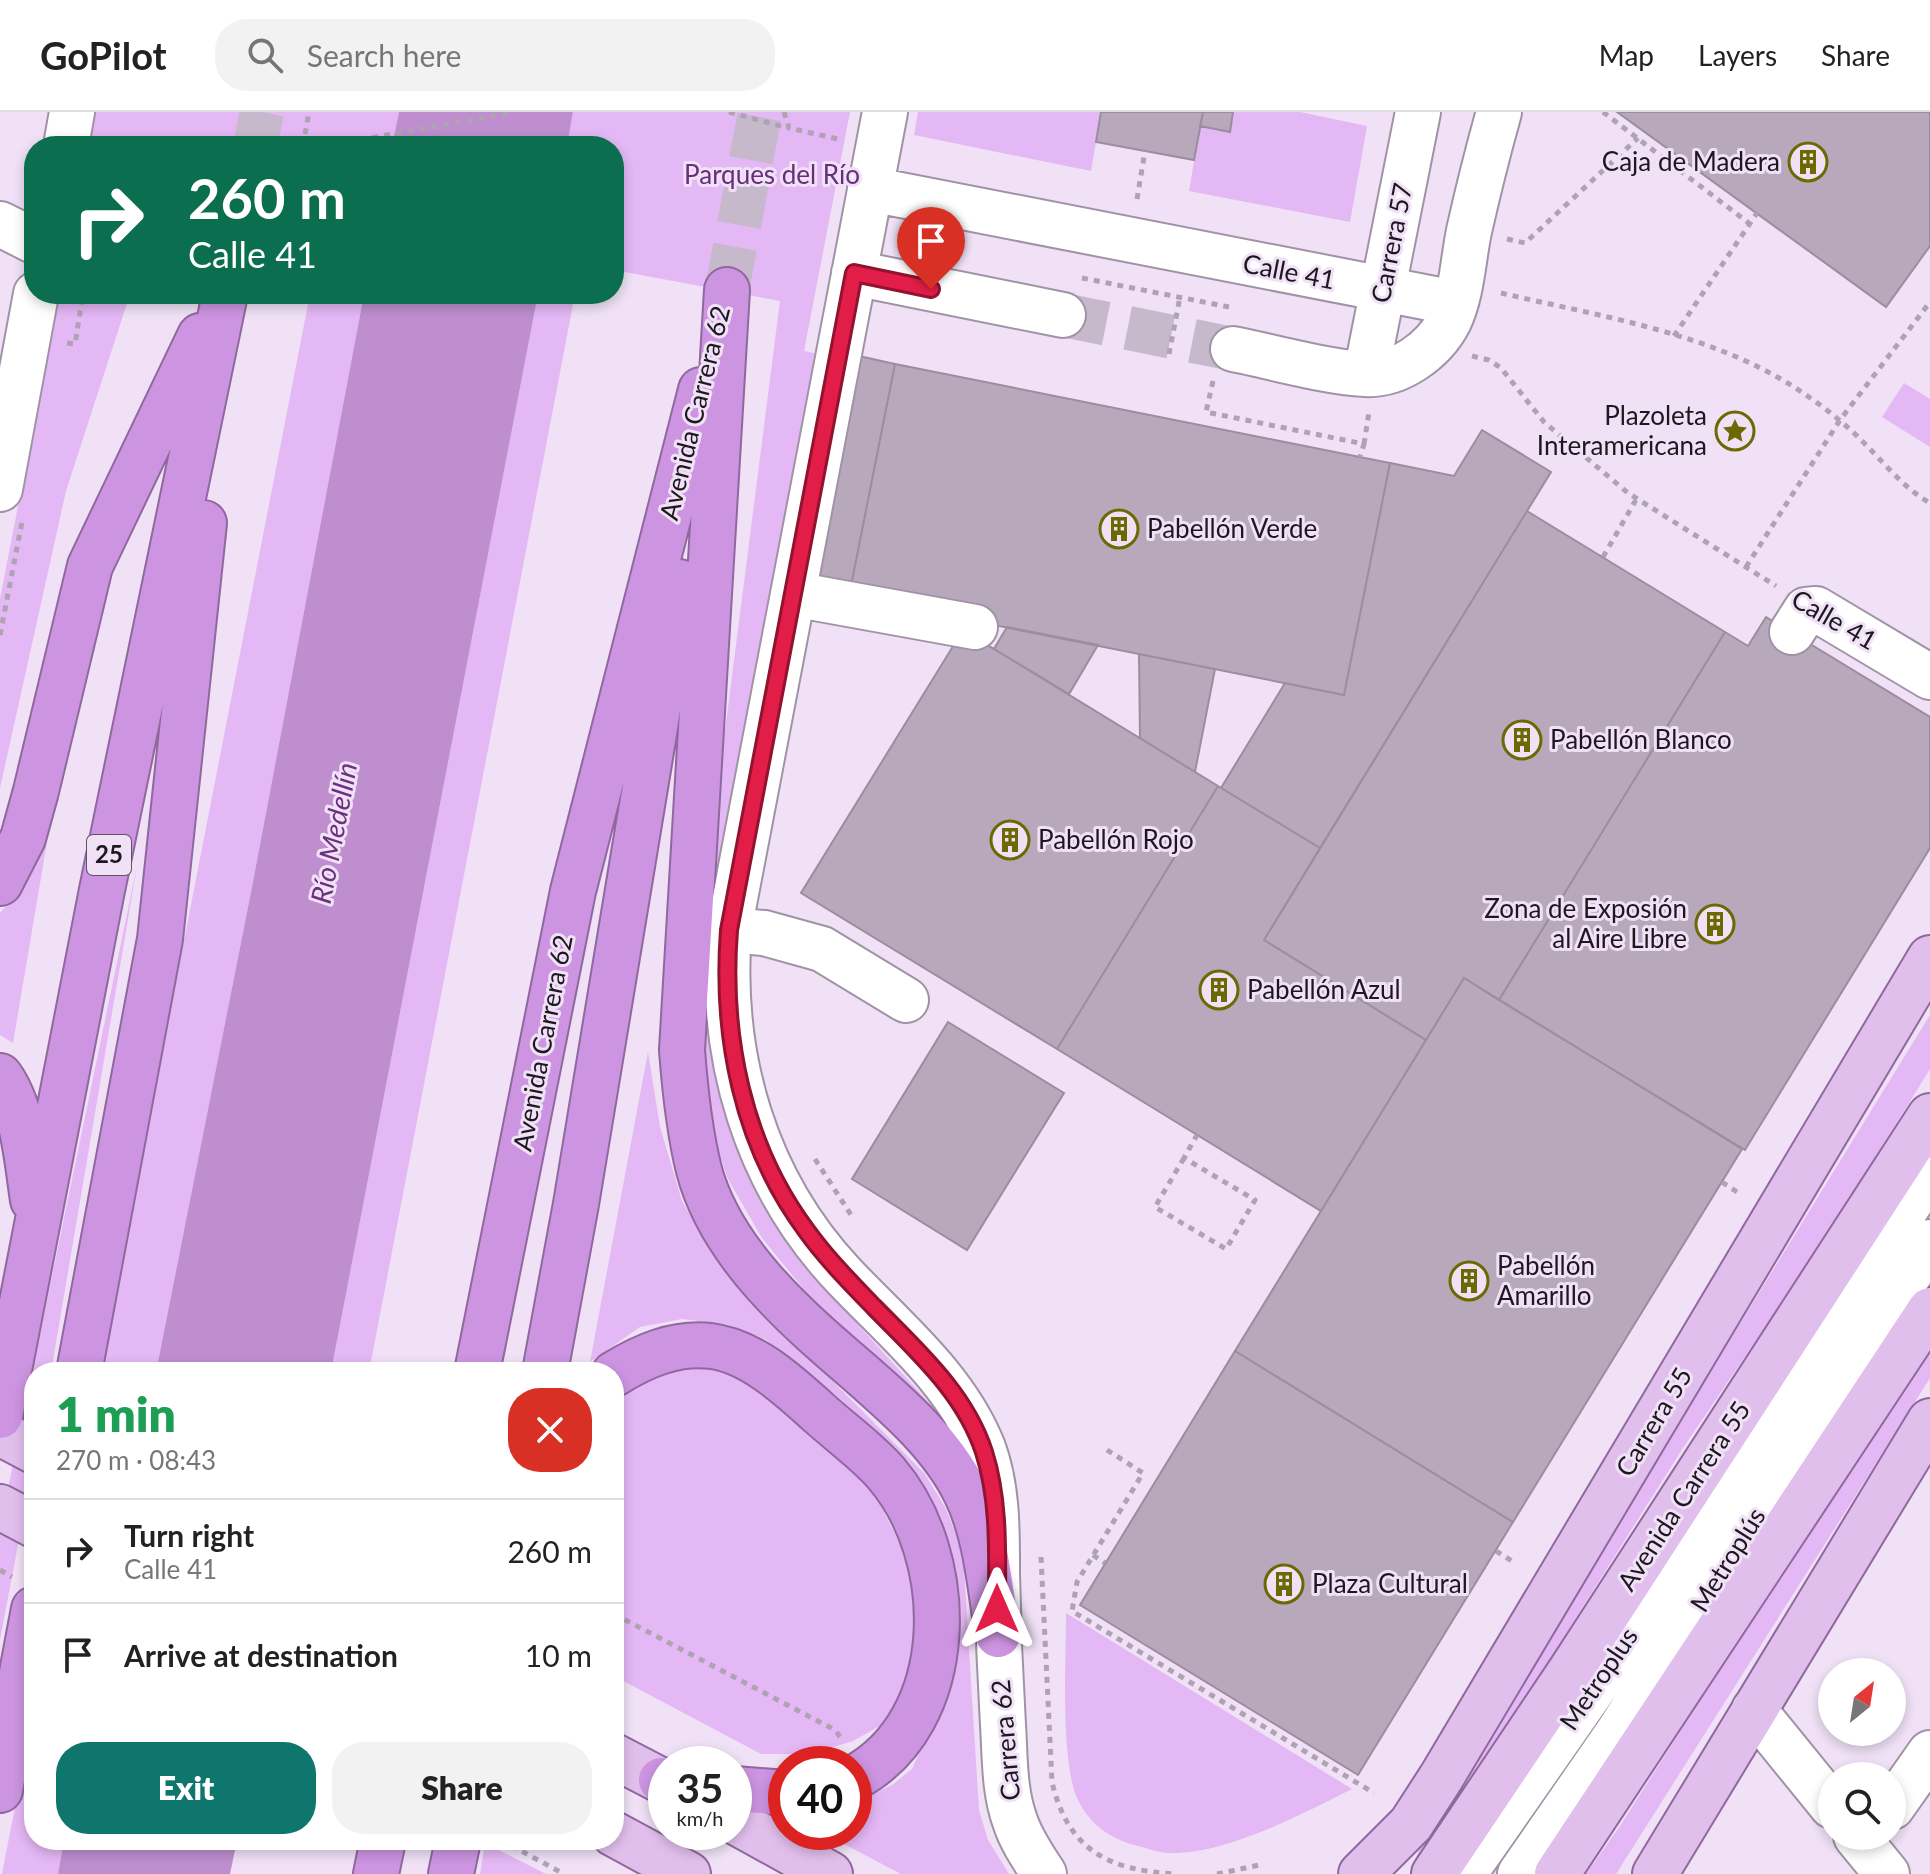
<!DOCTYPE html>
<html lang="en">
<head>
<meta charset="utf-8">
<style>
	body { margin:0; font-family:Lato,sans-serif; background:#f2f2f2; color:#222; height:100vh; display:flex; flex-direction:column; font-size:30px; white-space:nowrap }
	* { box-sizing:border-box; margin:0 }
	p { font-size:26px; color:#767676 }
	.icon { flex:none; width:44px; height:44px; fill:none; stroke:currentColor; stroke-width:2; stroke-linecap:round; stroke-linejoin:round }
	.map { position:relative; flex:1; overflow:hidden }
	.side { position:absolute; left:24px; top:1250px; width:600px; height:488px; display:flex; flex-direction:column; background:#fff; border-radius:32px; box-shadow:0 4px 12px #0003 }
	.side>* { flex:none }
	.top-card { position:absolute; left:24px; top:24px; width:600px; height:168px; border-radius:32px; box-shadow:0 4px 12px #0003; background:#0b6e4f; color:#fff; overflow:hidden }
	.needle { width:52px; rotate:30deg }
	.fabs { position:absolute; left:1818px; top:1546px; display:grid; gap:16px }
	.fabs a { display:grid; place-items:center; width:88px; height:88px; border-radius:50%; background:#fff; box-shadow:0 4px 12px #0003; font-size:40px }
	.speed { position:absolute; left:648px; top:1634px; display:flex; gap:16px; font-size:40px; font-weight:700; text-align:center }
	.speed>* { display:grid; place-content:center; width:104px; height:104px; border-radius:50%; background:#fff; box-shadow:0 4px 12px #0003; line-height:1 }
	.speed small { font-size:20px; font-weight:400 }
	.speed .limit { border:12px solid #d22; background:#fff; color:#111 }
	.pin { position:absolute; display:grid; place-items:center; width:68px; height:68px; color:#fff; margin:-82px -34px; border-radius:50% 50% 50% 0; rotate:-45deg; box-shadow:0 0 8px #0007 }
	.pin .icon { rotate:45deg }
	.me { position:absolute; width:88px; margin:-44px; rotate:0deg; stroke-linejoin:round; filter:drop-shadow(0 0 6px #0008) }
	.turn { display:flex; align-items:center; gap:28px; height:168px; padding:0 32px; font-size:36px }
	.turn .icon { width:104px; height:104px; stroke-width:2.5 }
	.turn b { display:block; font-size:56px; line-height:68px }
	.round { display:grid; place-items:center; flex:none; width:84px; height:84px; border-radius:32px; background:#f2f2f2 }
	.overview { display:flex; align-items:center; justify-content:space-between; height:136px; padding:0 32px }
	h1 { font-size:48px; font-weight:800; line-height:60px; color:#1e9e55 }
	.cta { display:flex; gap:16px; margin-top:auto; padding:16px 32px }
	.cta a { flex:1; height:92px; border-radius:32px; background:#0f766e; color:#fff; font-size:32px; font-weight:800; line-height:92px; text-align:center }
	.cta a+a { background:#f2f2f2; color:#222 }
	ul { padding:0; list-style:none }
	li { display:flex; align-items:center; gap:24px; height:104px; padding:0 32px; border-top:2px solid #e0e0e0 }
	li div { flex:1 }
	li b { display:block; font-size:30px }
	li em { font-style:normal }
	header { display:flex; align-items:center; gap:48px; box-sizing:border-box; height:112px; padding:0 40px; background:#fff; border-bottom:2px solid #e0e0e0 }
	header strong { font-size:38px }
	nav { display:flex; gap:44px; margin-inline-start:auto; font-size:28px }
	.search { width:560px; height:72px; background:#f2f2f2; display:flex; align-items:center; gap:20px; box-sizing:border-box; padding:0 28px; border-radius:32px; color:#767676; font-size:30px }
	.map>svg:first-child { display:block }
</style>
</head>
<body>
<header>
<strong>GoPilot</strong>
<div class="search"><svg class="icon" aria-label="search" viewBox="0 0 24 24"><circle cx="10" cy="10" r="6"/><path d="M15 15l6 6"/></svg>Search here</div>
<nav><a>Map</a><a>Layers</a><a>Share</a></nav>
</header>
<div class="map">
<svg width="1930" height="1762" viewBox="0 0 1930 1762">
	<rect width="100%" height="100%" fill="#f0e1f6"/>
	<path fill="#e4b7f5" d="M94 0H399L392 34H87Z
		M573 0H850L804 239 819 242 712 825 780 1113 832 1184 940 1303 815 1191 762 1126 728 1067 709 1013 699 953 707 760 780 189 614 158V34H567Z
		M918 0H1101L1091 59 914 23Z
		M1233 0H1300L1367 14 1350 110 1189 79 1200 14 1229 20Z
		M59 182H130L66 379 0 676V487Z
		M310 182H364L252 775 156 1260H100Z
		M538 182H575L369 1260H331Z
		M1904 271 1930 287V335L1882 305Z
		M50 712 13 931 0 923V801L12 787Z
		M137 754 51 1260H34V1348L0 1528V1415Z
		M1930 903V957L1822 1131 1683 1336 1414 1762V1752L1423 1727Z
		M648 940 660 1015 682 1089 705 1129 744 1180 925 1362 945 1395 963 1440 979 1698 988 1728 1009 1762H901L821 1720H854V1690L892 1673 912 1657 942 1590 885 1337 794 1248 765 1227 726 1212 682 1207 640 1215 590 1250Z
		M1930 1227V1266L1616 1762H1586L1620 1714Z
		M700 1251 741 1265 800 1313 874 1381 904 1439 921 1510 913 1555 885 1611 853 1629 810 1642H761L614 1564V1281L661 1257Z
		M1066 1501 1352 1677C1302 1702 1225 1743 1169 1741 1158 1741 1145 1735 1134 1733 1105 1725 1083 1706 1074 1678 1061 1633 1066 1550 1066 1501Z
		M34 1597V1728H64L58 1762H2Z
		M485 1731 546 1762H480Z"/>
	<path fill="#be8ecf" d="M399 0H573L567 34H392Z
		M364 182H538L331 1260H156L252 775Z
		M64 1728H237L230 1762H58Z"/>
	<path fill="#b7a8bc" stroke="#9b8da0" stroke-width="2" d="M1101 0H1203L1194 48 1096 30Z
		M1203 0H1233L1230 20 1200 14Z
		M1617 0H1930V134L1886 195Z
		M859 244 895 252 849 484 813 477Z
		M895 252 1390 351 1344 583 849 484Z
		M1482 318 1551 360 1320 736 1221 676 1285 571 1344 583 1390 351 1454 364Z
		M1527 399 1725 520 1499 888 1464 866 1426 928 1264 828Z
		M1766 505 1930 605V736L1745 1038 1499 888 1725 520 1748 534Z
		M1007 515 1098 533 1069 582 994 537Z
		M963 518 1218 674 1057 937 801 781Z
		M1139 542 1215 557 1195 660 1140 626Z
		M1218 674 1320 736 1264 828 1426 928 1321 1099 1057 937Z
		M1464 866 1742 1037 1513 1410 1235 1239Z
		M948 910 1064 981 967 1138 852 1067Z
		M1235 1239 1513 1410 1358 1663 1080 1493Z"/>
	<g fill="none" stroke-linecap="round" stroke-linejoin="round">
		<path stroke="#c6b9cb" stroke-width="44" stroke-dasharray="44 22" stroke-linecap="butt" d="M1063 203 1233 237"/>
		<path stroke="#c6b9cb" stroke-width="44" stroke-dasharray="44 22" stroke-linecap="butt" d="M255 34 262 0
			M727 178 760 0"/>
		<g stroke="#a193a6" stroke-width="48">
			<path id="minor" d="M885 0 729 818C719 945 755 1069 843 1163 894 1217 955 1266 983 1336 998 1376 997 1421 997 1462 998 1513 1000 1563 1003 1613 1005 1645 1004 1679 1015 1709 1021 1728 1033 1745 1044 1762
				M66 34 72 0
				M870 77 1455 191
				M0 112 34 129
				M854 161 1063 203
				M1233 237C1274 245 1325 260 1365 262 1399 264 1434 238 1449 209 1462 182 1463 148 1469 119 1478 79 1488 39 1499 0
				M1366 262 1418 0
				M0 377 36 182
				M793 482 975 515
				M1792 520 1806 498 1816 497 1930 565
				M729 818 764 821 822 837 906 888
				M1754 1598 1832 1694
				M1892 1695 1930 1641
				M1856 1724 1887 1762
				M1464 1762 1601 1566 1930 1060
				M1520 1762 1619 1619 1930 1130"/>
		</g>
		<g stroke="#8f699d" stroke-width="48">
			<path id="major" d="M0 1321 34 1339
				M0 1395 34 1413
				M614 1644 666 1671
				M734 1709 830 1762
				M614 1722 688 1762
				M1361 1762 1411 1712 1442 1664 1930 846
				M1434 1762 1571 1558 1930 1004
				M1557 1762 1930 1198
				M1655 1762 1930 1309"/>
		</g>
		<g stroke="#8f699d" stroke-width="48">
			<path id="highway" d="M727 178 682 938C685 978 689 1018 699 1058 721 1141 796 1206 858 1259 898 1294 943 1333 966 1381 987 1424 990 1477 998 1523
				M0 771 23 726 36 679 90 454 200 224
				M0 964C24 997 27 1049 33 1088
				M79 1260 160 827 204 411
				M477 1260 573 779 701 278
				M545 1260 576 1092 679 470
				M614 1262C643 1244 675 1230 711 1234 752 1239 789 1274 818 1300 840 1320 867 1339 886 1361 958 1445 959 1609 854 1666
				M0 1304 102 778 225 182
				M661 1668 666 1669
				M734 1677 786 1681
				M0 1678 34 1497
				M376 1762 383 1728
				M451 1762 458 1728"/>
		</g>
		<path stroke="#aea2b3" stroke-width="5" stroke-dasharray="6 6" stroke-linecap="butt" d="M729 0 788 16
			M784 0 789 16 838 27
			M1603 0 1750 112
			M303 34 309 0
			M325 34 516 0
			M1137 87 1145 39
			M1507 127 1525 131 1638 26
			M1082 166 1229 195
			M1501 181C1603 205 1719 222 1806 283 1828 298 1849 315 1867 334 1887 354 1905 377 1930 391
			M1674 224 1757 101
			M67 231 75 232 83 182
			M1169 242 1180 185
			M1472 244 1489 248 1501 256 1544 310 1628 381 1776 474
			M1213 269 1206 300 1364 332 1360 345
			M1364 332 1369 300
			M1603 445 1637 386
			M1746 455 1840 308 1930 190
			M0 523 22 410
			M1184 1046 1155 1095 1226 1137 1255 1088 1184 1046 1197 1023
			M815 1047 853 1106
			M1722 1070 1737 1080
			M1107 1338 1143 1361 1077 1470 1072 1499 1374 1681
			M1496 1439 1515 1451
			M1093 1443 1105 1451
			M1041 1445 1052 1670C1068 1738 1108 1758 1175 1762
			M0 1458 12 1465
			M614 1502 835 1618 841 1626
			M501 1728 564 1762
			M1217 1762 1259 1753"/>
		<use href="#minor" stroke="#fff" stroke-width="44"/>
		<use href="#major" stroke="#e1bfed" stroke-width="44"/>
		<use href="#highway" stroke="#cd94e1" stroke-width="44"/>
	</g>
	<g fill="none" stroke-linecap="round" stroke-linejoin="round">
		<g stroke="#92132f" stroke-width="20">
			<path id="route" d="M931 177 854 161 729 818C721 923 742 1032 806 1118 826 1146 850 1170 874 1195 916 1238 965 1281 984 1340 1000 1390 997 1444 997 1497"/>
		</g>
		<use href="#route" stroke="#e11d48" stroke-width="14"/>
	</g>
	<defs>
		<g id="building-ring" transform="scale(2)"><circle r="9.5" fill="#f0e1f6" stroke="#6c6802" stroke-width="1.5"/><path d="M-4-6H4V6H1V3H-1V6H-4ZM-2.5-4.3h1.7v1.8h-1.7ZM.8-4.3h1.7v1.8H.8ZM-2.5-1h1.7V.8h-1.7ZM.8-1h1.7V.8H.8Z" fill="#6c6802"/></g>
		<g id="sight-ring" transform="scale(2)"><circle r="9.5" fill="#f0e1f6" stroke="#6c6802" stroke-width="1.5"/><path d="M0-6L1.8-2.2L6-1.7L2.9 1.2L3.7 5.4L0 3.3L-3.7 5.4L-2.9 1.2L-6-1.7L-1.8-2.2Z" fill="#6c6802"/></g>
	</defs>
	<g fill-rule="evenodd">
		<use href="#building-ring" x="1808" y="50"/>
		<use href="#sight-ring" x="1735" y="319"/>
		<use href="#building-ring" x="1119" y="417"/>
		<use href="#building-ring" x="1522" y="628"/>
		<use href="#building-ring" x="1010" y="728"/>
		<use href="#building-ring" x="1715" y="812"/>
		<use href="#building-ring" x="1219" y="878"/>
		<use href="#building-ring" x="1469" y="1169"/>
		<use href="#building-ring" x="1284" y="1472"/>
	</g>
	<g text-anchor="middle" stroke-width="6" stroke-linejoin="round" paint-order="stroke">
		<rect fill="#f0e1f6" stroke="#5c5460" stroke-width="2" x="87" y="723" width="44" height="40" rx="6"/>
		<g font-size="24" font-weight="bold" fill="#1d181f">
			<text x="109" y="751">25</text>
		</g>
		<g font-size="26" fill="#1d181f" stroke="#f0e1f6" text-anchor="start">
			<text x="1780" y="59" text-anchor="end">Caja de Madera</text>
			<text x="1707" y="313" text-anchor="end">Plazoleta<tspan x="1707" dy="30">Interamericana</tspan></text>
			<text x="1147" y="426">Pabellón Verde</text>
			<text x="1550" y="637">Pabellón Blanco</text>
			<text x="1038" y="737">Pabellón Rojo</text>
			<text x="1687" y="806" text-anchor="end">Zona de Exposión<tspan x="1687" dy="30">al Aire Libre</tspan></text>
			<text x="1247" y="887">Pabellón Azul</text>
			<text x="1497" y="1163">Pabellón<tspan x="1497" dy="30">Amarillo</tspan></text>
			<text x="1312" y="1481">Plaza Cultural</text>
		</g>
		<g font-size="26" fill="#672d7a" stroke="#f0e1f6">
			<text x="772" y="72">Parques del Río</text>
		</g>
		<g font-size="26" fill="#1d181f" stroke="#f0e1f6">
			<text transform="translate(1392 131) rotate(-79)" y="9">Carrera 57</text>
			<text transform="translate(1289 160) rotate(11)" y="9">Calle 41</text>
			<text transform="translate(695 301) rotate(-76)" y="9">Avenida Carrera 62</text>
			<text transform="translate(1834 508) rotate(30)" y="9">Calle 41</text>
			<text transform="translate(543 931) rotate(-79)" y="9">Avenida Carrera 62</text>
			<text transform="translate(1654 1310) rotate(-59)" y="9">Carrera 55</text>
			<text transform="translate(1684 1384) rotate(-57)" y="9">Avenida Carrera 55</text>
			<text transform="translate(1728 1448) rotate(-58)" y="9">Metroplús</text>
			<text transform="translate(1599 1567) rotate(-56)" y="9">Metroplus</text>
			<text transform="translate(1006 1628) rotate(-95)" y="9">Carrera 62</text>
		</g>
		<g font-size="28" font-style="italic" fill="#6b317e" stroke="#f0e1f6">
			<text transform="translate(334 721) rotate(-79)" y="10">Río Medellín</text>
		</g>
	</g>
</svg>
<div class="fabs">
<a><svg class="needle" viewBox="-14 -14 28 28"><path d="M0-13l5 13h-10z" fill="#e53935"/><path d="M0 13l5-13h-10z" fill="#767676"/></svg></a>
<a><svg class="icon" aria-label="search" viewBox="0 0 24 24"><circle cx="10" cy="10" r="6"/><path d="M15 15l6 6"/></svg></a>
</div>
<div class="speed"><div>35<small>km/h</small></div><div class="limit">40</div></div>
<div class="pin" style="left:931px;top:177px;background:#d93025"><svg class="icon" aria-label="arrive" viewBox="0 0 24 24"><path d="M6 21V4h12l-3 4 3 4H6"/></svg></div>
<svg class="me" style="left:997px;top:1497px" viewBox="-20 -20 40 40"><path d="M0-17L14 15 0 8-14 15z" fill="#e11d48" stroke="#fff" stroke-width="4"/></svg>
<div class="top-card">
<div class="turn"><svg class="icon" aria-label="right" viewBox="0 0 24 24"><path d="M7 20v-9h11M14 6l5 5-5 5"/></svg><div><b>260 m</b>Calle 41</div></div>
</div>
<section class="side">
<div class="overview"><div><h1>1 min</h1><p>270 m · 08:43</p></div><a class="round" style="background:#d93025;color:#fff"><svg class="icon" aria-label="close" viewBox="0 0 24 24"><path d="M6 6l12 12M18 6L6 18"/></svg></a></div>
<ul>
<li><svg class="icon" aria-label="right" viewBox="0 0 24 24"><path d="M7 20v-9h11M14 6l5 5-5 5"/></svg><div><b>Turn right</b><p>Calle 41</p></div><em>260 m</em></li>
<li><svg class="icon" aria-label="arrive" viewBox="0 0 24 24"><path d="M6 21V4h12l-3 4 3 4H6"/></svg><div><b>Arrive at destination</b></div><em>10 m</em></li>
</ul>
<div class="cta"><a>Exit</a><a>Share</a></div>
</section>
</div>
</body>
</html>
